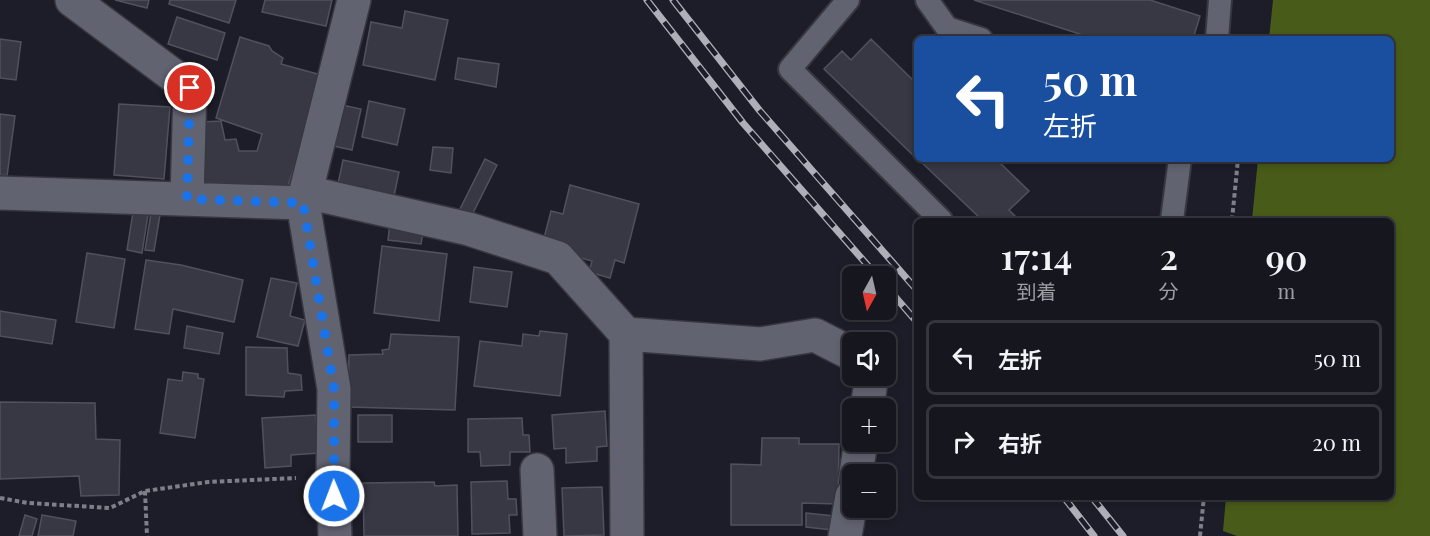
<!DOCTYPE html>
<html lang="ja">
<head>
<meta charset="utf-8">
<style>
	body { margin:0; font-family:"Playfair Display","Noto Sans JP",serif; background:#23232c; color:#f1f3f6; height:100vh; display:flex; flex-direction:column; font-size:22px; white-space:nowrap }
	* { box-sizing:border-box; margin:0 }
	p { font-size:20px; color:#9e9fa4 }
	.icon { flex:none; width:33px; height:33px; fill:none; stroke:currentColor; stroke-width:2; stroke-linecap:round; stroke-linejoin:round }
	.map { position:relative; flex:1; overflow:hidden }
	.drawer { position:absolute; left:914px; top:218px; width:480px; height:282px; display:flex; flex-direction:column; background:#16161f; border-radius:9px; box-shadow:0 3px 9px #0003,0 0 0 2px #35353d }
	.drawer>* { flex:none }
	.hud { position:absolute; left:914px; top:36px; width:480px; height:126px; border-radius:9px; box-shadow:0 3px 9px #0003,0 0 0 2px #35353d; background:#1a4fa0; color:#fff; overflow:hidden }
	.needle { width:39px; rotate:188deg }
	.fabs { position:absolute; left:842px; top:266px; display:grid; gap:12px }
	.fabs a { display:grid; place-items:center; width:54px; height:54px; border-radius:9px; background:#16161f; box-shadow:0 3px 9px #0003,0 0 0 2px #35353d; font-size:30px }
	.pin { position:absolute; display:grid; place-items:center; width:51px; height:51px; color:#fff; margin:-26px; border:3px solid #fff; border-radius:50%; box-shadow:0 2px 6px #0007 }
	.me { position:absolute; width:66px; margin:-33px; rotate:359deg; stroke-linejoin:round; filter:drop-shadow(0 0 4px #0008) }
	.turn { display:flex; align-items:center; gap:21px; height:126px; padding:0 30px; font-size:27px }
	.turn .icon { width:78px; height:78px; stroke-width:2.5 }
	.turn b { display:block; font-size:42px; line-height:51px }
	.eta { display:flex; justify-content:space-evenly; align-items:center; height:102px; text-align:center }
	.eta b { font-size:36px; font-weight:600; line-height:42px }
	ul { padding:0; list-style:none }
	li { display:flex; align-items:center; gap:18px; height:75px; margin:0 12px 9px; padding:0 18px; border:3px solid #35353d; border-radius:9px }
	li div { flex:1 }
	li b { display:block; font-size:22px }
	li em { font-style:normal }
	.map>svg:first-child { display:block }
</style>
</head>
<body>
<div class="map">
<svg width="1430" height="536" viewBox="0 0 1430 536">
	<rect width="100%" height="100%" fill="#1d1d29"/>
	<path fill="#495b18" d="M1273 0H1430V536H1237L1223 531 1226 497 1390 496V220H1252L1258 159H1390V39H1269Z"/>
	<path fill="#383845" stroke="#50515e" stroke-width="1.5" d="M115 0H149L147 8Z
		M170 0H236L229 23 169 4Z
		M265 0H332L326 26 262 12Z
		M974 0H1150L1200 16 1193 39H1095Z
		M405 11 448 20 435 80 363 65 371 22 402 28Z
		M177 17 225 33 217 60 168 44Z
		M240 37 269 46 272 51 283 58 281 64 321 75 323 79 287 189 201 188V122L221 121 225 140 236 139 239 151H257L262 134 216 118Z
		M0 39 21 42 16 80 0 78Z
		M871 39 916 83V158L824 69 842 51 851 60Z
		M458 58 499 64 496 87 455 79Z
		M369 101 405 109 397 145 362 137Z
		M119 104 170 107 164 179 114 175Z
		M342 105 361 109 352 150 333 146Z
		M0 114 15 116 7 176 0 175Z
		M433 147 453 148 451 173 430 170Z
		M485 159 497 165 469 221 457 215Z
		M918 159H996L1029 191 1009 210 1019 220H982Z
		M343 160 399 172 394 196 338 184Z
		M570 185 639 204 624 263 615 260 610 278 589 272 592 261 556 251 543 242 551 211 563 214Z
		M134 206 149 208 142 253 127 250Z
		M152 207 161 209 154 251 145 250Z
		M390 222 424 226 421 244 388 240Z
		M382 246 447 254 439 321 374 313Z
		M87 253 125 259 114 328 76 322Z
		M146 260 181 265 243 280 234 322 173 309 169 334 135 329Z
		M474 267 512 272 507 307 470 302Z
		M271 278 297 283 290 316 305 320 298 346 257 337Z
		M0 311 56 320 52 344 0 336Z
		M187 326 223 333 219 354 184 348Z
		M540 331 567 334 560 396 474 386 480 341 522 346 523 334 539 336Z
		M391 334 459 337 455 410 348 407 349 355 383 354 382 350 389 349Z
		M246 347 287 348 288 373 301 375 302 390 285 391 284 397 246 395Z
		M183 372 198 374V378L204 379 195 438 160 433 168 379 182 381Z
		M0 402 95 403 96 439 120 440 119 495 81 496 79 476 0 479Z
		M605 411 607 446 597 447V461L566 463V448L554 449 552 415Z
		M316 415 319 453 291 455V466L265 468 262 418Z
		M358 415H392V442H358Z
		M522 418 523 435H529L530 452H510V465L481 466 480 452H468V419Z
		M762 438H799V444H839L838 504 802 503V525H731V464L761 465Z
		M507 481 508 499H516L517 515H509L510 533 472 534 471 482Z
		M434 482 435 486 457 485 458 536H364L363 483Z
		M602 487 604 535 564 536 562 488Z
		M806 513 834 516 832 530 806 527Z
		M25 515 37 519 32 536H19Z
		M42 515 76 521 73 536H38Z"/>
	<g fill="none" stroke-linecap="round" stroke-linejoin="round">
		<g stroke="#373740" stroke-width="26">
			<path id="lane" d="M848 0 790 69 941 220
				M927 0 947 28 981 39
				M1217 39 1220 0
				M1172 220 1180 159"/>
		</g>
		<g stroke="#373740" stroke-width="36">
			<path id="street" d="M72 0 190 88 187 199
				M306 192 469 229 558 258 626 334 760 344 815 335 852 354
				M0 193 303 203
				M626 334 627 536
				M867 408 872 375
				M537 470 540 536
				M856 474 861 441
				M335 536 333 476 334 389 303 203 354 0
				M845 536 852 496"/>
		</g>
		<path stroke="#7f7f89" stroke-width="4" stroke-dasharray="4.5 3" stroke-linecap="butt" d="M1232 220 1238 159
			M145 491 147 536
			M0 498 28 503 110 508 145 491 208 482 296 478
			M1200 536 1204 496"/>
		<use href="#lane" stroke="#626371" stroke-width="22"/>
		<use href="#street" stroke="#626371" stroke-width="33"/>
		<g stroke="#afafb9" stroke-width="7">
			<path id="rail" d="M647 0 743 123 877 276
				M673 0 760 111 916 289
				M885 285 916 321
				M1063 496 1094 536
				M1091 496 1123 536"/>
		</g>
		<use href="#rail" stroke="#1d1d29" stroke-width="4.5" stroke-dasharray="14" stroke-linecap="butt"/>
	</g>
	<g fill="none" stroke-linecap="round" stroke-linejoin="round">
		<path stroke="#1a73e8" stroke-width="10" stroke-dasharray="0 18" d="M190 88 187 199 303 203 334 389V496"/>
	</g>
</svg>
<div class="fabs">
<a><svg class="needle" viewBox="-14 -14 28 28"><path d="M0-13l5 13h-10z" fill="#e53935"/><path d="M0 13l5-13h-10z" fill="#9e9fa4"/></svg></a>
<a><svg class="icon" aria-label="sound" viewBox="0 0 24 24"><path d="M4 9h4l5-4v14l-5-4H4zM17 9q2 3 0 6"/></svg></a>
<a>+</a>
<a>−</a>
</div>
<div class="pin" style="left:190px;top:88px;background:#d93025"><svg class="icon" aria-label="arrive" viewBox="0 0 24 24"><path d="M6 21V4h12l-3 4 3 4H6"/></svg></div>
<svg class="me" style="left:334px;top:496px" viewBox="-20 -20 40 40"><circle r="17" fill="#1a73e8" stroke="#fff" stroke-width="3"/><path d="M0-11L8 9 0 5-8 9z" fill="#fff"/></svg>
<div class="hud">
<div class="turn"><svg class="icon" aria-label="left" viewBox="0 0 24 24"><path d="M17 20v-9H6M10 6l-5 5 5 5"/></svg><div><b>50 m</b>左折</div></div>
</div>
<section class="drawer">
<div class="eta">
<div><b>17:14</b><p>到着</p></div>
<div><b>2</b><p>分</p></div>
<div><b>90</b><p>m</p></div>
</div>
<ul>
<li><svg class="icon" aria-label="left" viewBox="0 0 24 24"><path d="M17 20v-9H6M10 6l-5 5 5 5"/></svg><div><b>左折</b></div><em>50 m</em></li>
<li><svg class="icon" aria-label="right" viewBox="0 0 24 24"><path d="M7 20v-9h11M14 6l5 5-5 5"/></svg><div><b>右折</b></div><em>20 m</em></li>
</ul>
</section>
</div>
</body>
</html>
